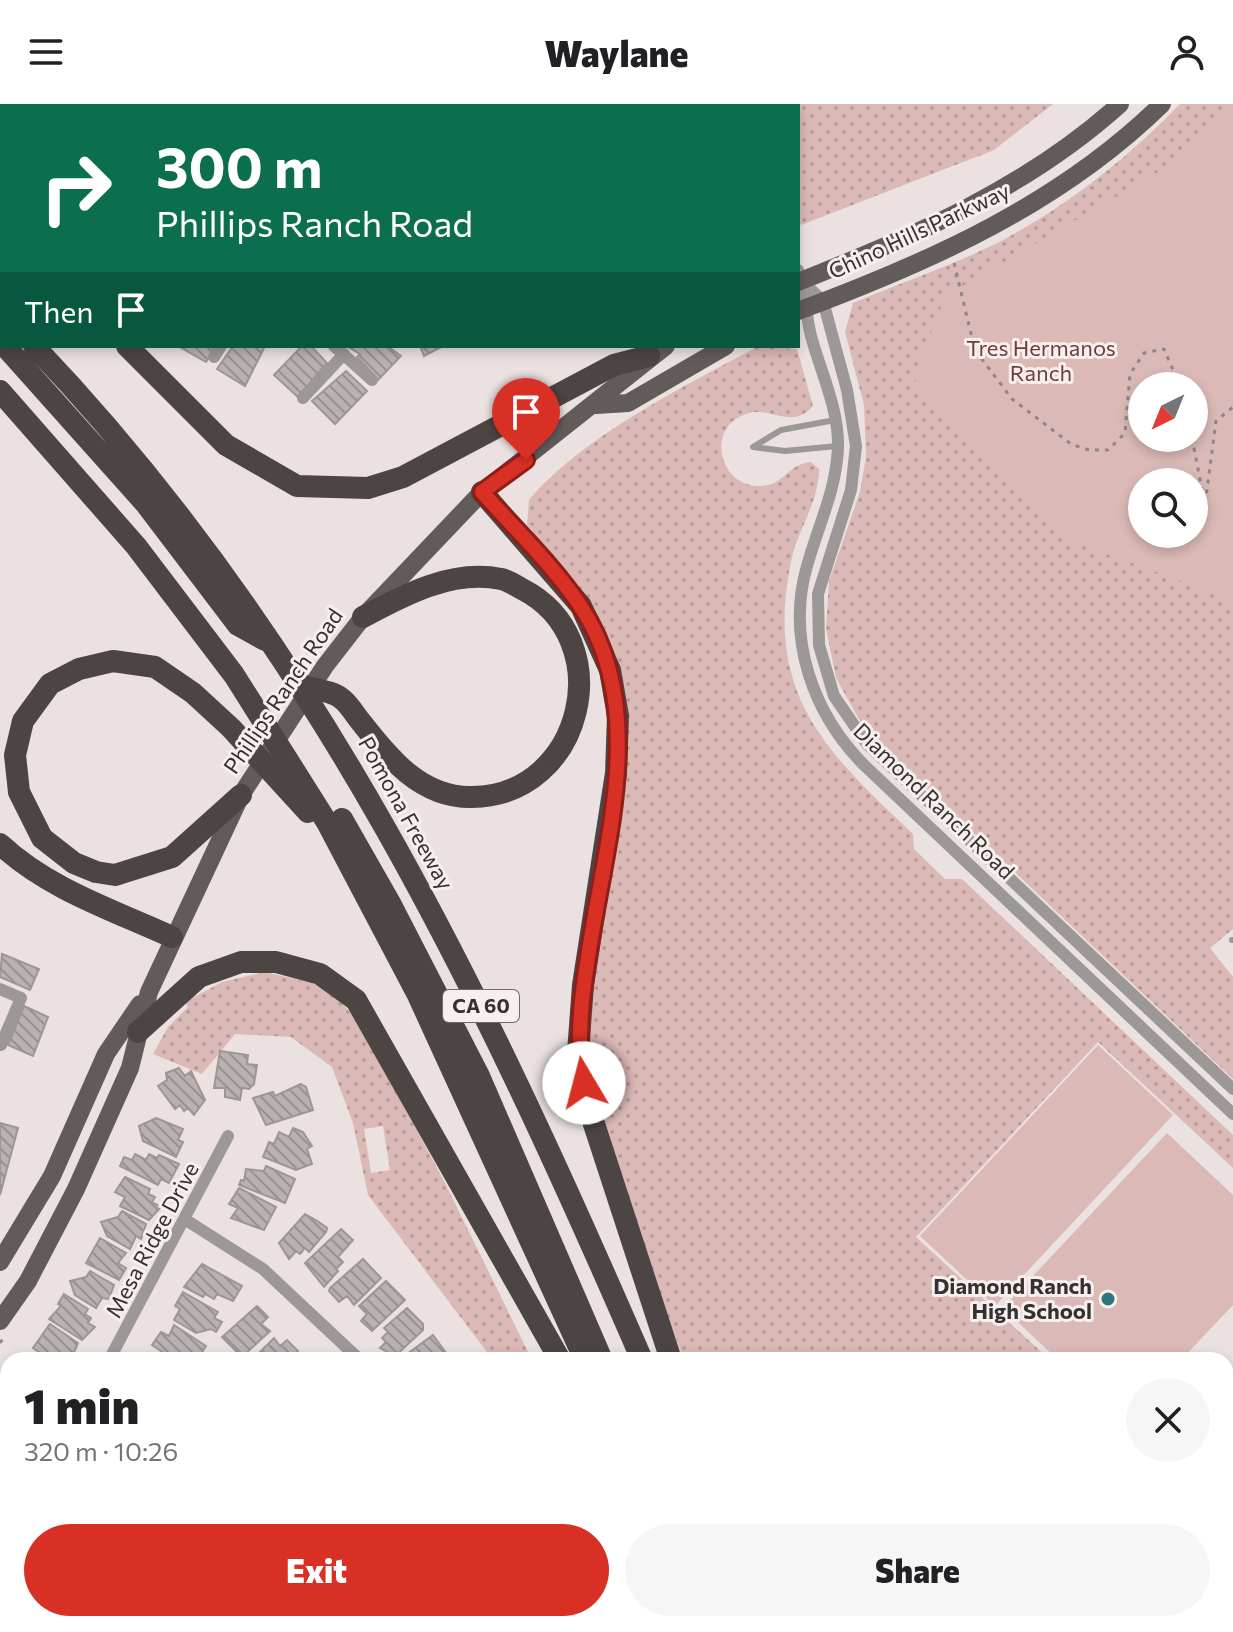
<!DOCTYPE html>
<html lang="en">
<head>
<meta charset="utf-8">
<style>
	body { margin:0; font-family:Commissioner,sans-serif; background:#f6f6f6; color:#202124; height:100vh; display:flex; flex-direction:column; font-size:30px; white-space:nowrap }
	* { box-sizing:border-box; margin:0 }
	p { font-size:26px; color:#757577 }
	.icon { flex:none; width:44px; height:44px; fill:none; stroke:currentColor; stroke-width:2; stroke-linecap:round; stroke-linejoin:round }
	.map { position:relative; flex:1; overflow:hidden }
	.drawer { position:absolute; left:0px; top:1248px; width:1234px; height:280px; display:flex; flex-direction:column; background:#fff; border-radius:24px 24px 0 0; box-shadow:0 4px 12px #0003 }
	.drawer>* { flex:none }
	.banner { position:absolute; left:0px; top:0px; width:800px; height:244px; box-shadow:0 4px 12px #0003; background:#0b6e4f; color:#fff; overflow:hidden }
	.needle { width:52px; rotate:223deg }
	.buttons { position:absolute; left:1128px; top:268px; display:grid; gap:16px }
	.buttons a { display:grid; place-items:center; width:80px; height:80px; border-radius:50%; background:#fff; box-shadow:0 4px 12px #0003; font-size:40px }
	.pin { position:absolute; display:grid; place-items:center; width:68px; height:68px; color:#fff; margin:-82px -34px; border-radius:50% 50% 50% 0; rotate:-45deg; box-shadow:0 0 8px #0007 }
	.pin .icon { rotate:45deg }
	.me { position:absolute; width:88px; margin:-44px; rotate:352deg; stroke-linejoin:round; filter:drop-shadow(0 0 6px #0008) }
	.turn { display:flex; align-items:center; gap:28px; height:168px; padding:0 24px; font-size:36px }
	.turn .icon { width:104px; height:104px; stroke-width:2.5 }
	.turn b { display:block; font-size:56px; line-height:68px }
	.then { display:flex; align-items:center; height:76px; padding:0 24px; background:#0003; gap:16px; font-size:30px }
	.round { display:grid; place-items:center; flex:none; width:84px; height:84px; border-radius:42px; background:#f6f6f6 }
	.head { display:flex; align-items:center; justify-content:space-between; height:136px; padding:0 24px }
	h1 { font-size:48px; font-weight:800; line-height:60px }
	.button { display:flex; gap:16px; margin-top:auto; padding:16px 24px }
	.button a { flex:1; height:92px; border-radius:48px; background:#d93025; color:#fff; font-size:32px; font-weight:800; line-height:92px; text-align:center }
	.button a+a { background:#f6f6f6; color:#202124 }
	header { display:flex; justify-content:space-between; align-items:center; height:104px; padding:0 24px; background:#fff; font-size:36px; font-weight:800 }
	.map>svg:first-child { display:block }
</style>
</head>
<body>
<header><svg class="icon" aria-label="menu" viewBox="0 0 24 24"><path d="M4 6h16M4 12h16M4 18h16"/></svg>Waylane<svg class="icon" aria-label="person" viewBox="0 0 24 24"><circle cx="12" cy="8" r="4"/><path d="M4 21q1-7 8-7t8 7"/></svg></header>
<div class="map">
<svg width="1233" height="1528" viewBox="0 0 1233 1528">
	<defs>
		<pattern id="grass-dots" width="8" height="8" patternUnits="userSpaceOnUse" patternTransform="scale(2)"><rect width="8" height="8" fill="#dbb9b6"/><path d="M2 2h.1M6 6h.1" fill="none" stroke="#b29795" stroke-width="1.8" stroke-linecap="round"/></pattern>
		<pattern id="building-back-hatch" width="6" height="6" patternUnits="userSpaceOnUse" patternTransform="scale(2)"><rect width="6" height="6" fill="#bab2b1"/><path d="M-1 5l2 2M0 0l6 6M5-1l2 2" fill="none" stroke="#989191"/></pattern>
	</defs>
	<rect width="100%" height="100%" fill="#eae1e0"/>
	<path fill="url(#grass-dots)" fill-rule="evenodd" d="M760 0H1053L994 46 801 121 798 112V2Z
		M1180 0H1233V825L1210 844 1233 873V975L865 626 836 574 826 524 829 477 860 388 866 353 864 301 845 228 853 199C898 180 945 164 989 143 1060 108 1125 57 1180 0ZM1142 282H1194V334H1142ZM1142 378H1194V430H1142Z
		M759 242 797 245 813 302C791 327 772 301 746 310 706 323 718 381 758 382 784 383 787 360 811 358L819 365C819 399 797 426 791 458 764 590 825 647 913 730L914 745 945 775H962L1233 1031V1064L1098 938 916 1133 1050 1256H684C645 1148 597 1042 587 927L623 586 529 431 533 427 527 421 529 396C582 333 686 281 759 242Z
		M265 868 312 879 334 890 359 918 443 1075 532 1256H493L368 1091 353 1019 332 963 291 933 235 930 202 970 153 950 168 923 188 903 185 898 222 878ZM383 1022 390 1066 371 1069 364 1025Z
		M1226 1406 1233 1412V1528H800L796 1520H1226Z
		M591 1520H651L655 1528H594Z"/>
	<path fill="#dbb9b6" fill-rule="evenodd" d="M1233 6V496L1059 433 913 274 945 192 1158 68ZM1142 282H1194V334H1142ZM1142 378H1194V430H1142Z
		M1098 941 1173 1011 995 1202 920 1132Z
		M1167 1029 1233 1091V1201L1181 1256H1058L1003 1204Z
		M1233 1274V1403L1226 1396V1282Z"/>
	<path fill="url(#building-back-hatch)" stroke="#9e9695" stroke-width="2" d="M16 0H88V1L12 2Z
		M642 0V2L563 1 568 0Z
		M178 242H212L215 244 206 258Z
		M233 242H265L245 282 217 265Z
		M302 242H311L327 259 298 293 274 271Z
		M346 242H387L401 252 378 276 357 253 360 250Z
		M420 242H443L424 252Z
		M346 267 367 287 335 320 312 297Z
		M2 850 39 865 30 886 0 873Z
		M24 902 48 913 33 952 8 941Z
		M220 947 248 951 247 960 257 961 254 980 249 985 242 984 240 996 225 993V984H214Z
		M179 964 185 972 191 967 205 996 194 1011 188 1004 184 1007 180 1001 175 1005 158 982 167 976 166 969Z
		M301 980 306 983 313 1006 266 1021 253 994 273 988 275 992Z
		M156 1014 183 1025 178 1036 183 1038 176 1053 143 1037 139 1022Z
		M0 1019 18 1024 0 1091Z
		M293 1024 303 1028 312 1042 307 1045 312 1060 296 1066 263 1053 269 1038 274 1040 279 1028 289 1033Z
		M135 1050 146 1056 149 1050 157 1054 159 1051 179 1060 169 1079 161 1075 158 1081 120 1062 124 1053 132 1056Z
		M266 1062 295 1075 285 1099 239 1081 241 1076 244 1077 246 1065 264 1067Z
		M125 1073 150 1085 148 1090 155 1093 152 1098 161 1103 149 1116 120 1102 125 1093 115 1088Z
		M239 1084 276 1103 264 1126 231 1114 238 1104 229 1100Z
		M122 1107 146 1120 141 1135 136 1132 130 1145 107 1132 101 1118 118 1113Z
		M305 1110 319 1118 327 1124 326 1128 309 1148 305 1144 300 1150 296 1147 289 1155 279 1139Z
		M341 1125 353 1136 338 1153 343 1158 336 1165 338 1167 324 1183 305 1159Z
		M100 1134 126 1149 118 1159 126 1164 119 1176 86 1159Z
		M363 1155 381 1174 354 1201 347 1192 339 1198 329 1187 330 1184Z
		M202 1160 242 1182 233 1197 217 1190 214 1195 205 1190 203 1193 184 1183Z
		M90 1167 114 1181 109 1195 102 1194 96 1204 75 1191 70 1177 86 1173Z
		M386 1177 405 1196 372 1227 361 1217 367 1210 359 1202Z
		M183 1188 218 1208 214 1214 222 1218 216 1228 211 1225 196 1229 174 1216 180 1205 175 1202Z
		M64 1190 88 1205 85 1210 91 1214 88 1219 95 1223 82 1236 49 1215 61 1202 58 1200Z
		M257 1202 268 1213 261 1220 270 1227 242 1253 222 1233Z
		M407 1204 423 1220V1226L391 1256 388 1252 391 1250 380 1244 386 1238 382 1234 388 1228 384 1224Z
		M50 1220 78 1239 71 1255 64 1252 62 1256H51L33 1244Z
		M174 1221 206 1242 197 1256H174L152 1241 161 1228 169 1232Z
		M433 1231 449 1253 445 1256H405L403 1253Z
		M274 1234 280 1242 287 1236 298 1247 290 1256H252Z
		M6 1283 8 1285V1309L0 1303V1288Z
		M0 1309 8 1315 4 1320 8 1324V1337L2 1348Z
		M8 1438V1468L0 1466V1444Z
		M31 1520H67L50 1528H35Z
		M142 1520H191L194 1527 146 1528Z
		M516 1520H540L544 1528H511L509 1523Z"/>
	<g fill="none" stroke-linecap="round" stroke-linejoin="round">
		<path stroke="#8d8787" stroke-width="3" stroke-dasharray="4 6" stroke-linecap="butt" d="M954 159 975 246 1012 295 1071 340 1089 346H1108L1125 329 1130 270 1144 249 1164 245 1180 282
			M1192 334 1205 401 1216 317 1233 303
			M0 1239 5 1232"/>
		<path stroke="#9c9898" stroke-width="6" d="M835 316 781 326 753 343 785 347 837 342
			M1232 836H1233"/>
		<path stroke="#9c9898" stroke-width="12" d="M135 0 136 2
			M196 0 197 2
			M270 0 271 2
			M427 0V2
			M516 0 517 2
			M739 0 740 2
			M98 2 102 0
			M798 166C807 187 805 210 811 232 821 269 839 305 838 344 836 387 818 422 807 462 786 535 813 610 865 662L1233 1010
			M802 177 823 197 847 286 856 342 851 386 818 490 819 541 834 592 867 640 1233 985
			M334 242 372 276
			M214 253 221 242
			M303 294 344 250
			M0 885 21 894 1 941
			M186 1116 263 1165 360 1256
			M109 1256 228 1032
			M0 1404 8 1396
			M112 1520 116 1528
			M468 1520 471 1528"/>
		<path stroke="#615b5a" stroke-width="18" d="M798 178C914 132 1026 85 1120 0
			M798 207C930 158 1060 100 1162 0
			M596 301 628 299 726 242
			M0 1158 52 1072 106 950 140 900
			M0 1217 28 1177 76 1085 130 964 149 888 241 691 325 562 363 513 482 388 666 242"/>
		<path stroke="#4c4544" stroke-width="22" d="M0 117 2 119
			M0 206 2 209
			M5 242 146 400 238 521 265 536
			M34 242C315 536 482 887 642 1256
			M127 242 226 341 297 382 368 384 403 373 614 261 649 252
			M0 287 136 442 234 571 328 720 417 889 585 1256
			M482 388 581 502 610 566 618 612 616 669 583 881 578 948 593 1017 671 1256
			M301 581C313 585 333 587 342 595 349 600 355 611 361 618 389 654 421 694 472 693 584 692 620 535 522 485 516 482 508 476 501 475 452 465 404 491 363 513
			M241 691 172 753 115 771 96 768 74 759 42 734 19 688 15 651 23 617 50 580 79 565 113 557 155 563 193 589 231 624 308 708
			M342 715 391 801 479 972 602 1256
			M0 740C48 785 113 806 172 833
			M138 928 199 873 241 858H276L320 870 356 896 560 1256
			M718 1520 722 1528
			M740 1520 744 1528
			M760 1520 763 1528"/>
	</g>
	<g fill="none" stroke-linecap="round" stroke-linejoin="round">
		<g stroke="#8d1f18" stroke-width="20">
			<path id="route" d="M526 356 482 388C515 425 554 462 581 503 643 596 612 715 594 817 585 871 574 925 584 979"/>
		</g>
		<use href="#route" stroke="#d93025" stroke-width="14"/>
	</g>
	<circle fill="#2d767d" stroke="#f7eeee" stroke-width="3" cx="1108" cy="1195" r="8"/>
	<g text-anchor="middle" stroke-width="6" stroke-linejoin="round" paint-order="stroke">
		<rect fill="#f7eeee" stroke="#6e6a6a" stroke-width="2" x="443" y="886" width="76" height="32" rx="6"/>
		<g font-size="20" font-weight="bold" fill="#343131">
			<text x="481" y="909">CA 60</text>
		</g>
		<g font-size="22" fill="#343131" stroke="#f7eeee">
			<text transform="translate(919 127) rotate(-25)" y="8">Chino Hills Parkway</text>
			<text transform="translate(283 587) rotate(-56)" y="8">Phillips Ranch Road</text>
			<text transform="translate(934 697) rotate(44)" y="8">Diamond Ranch Road</text>
			<text transform="translate(406 709) rotate(61)" y="8">Pomona Freeway</text>
			<text transform="translate(152 1136) rotate(-62)" y="8">Mesa Ridge Drive</text>
		</g>
		<g font-size="22" fill="#6f3d3a" stroke="#f7eeee">
			<text x="1041" y="252">Tres Hermanos<tspan x="1041" dy="25">Ranch</tspan></text>
		</g>
		<g font-size="22" font-weight="bold" fill="#343131" stroke="#f7eeee" text-anchor="end">
			<text x="1092" y="1190">Diamond Ranch<tspan x="1092" dy="25">High School</tspan></text>
		</g>
	</g>
</svg>
<div class="buttons">
<a><svg class="needle" viewBox="-14 -14 28 28"><path d="M0-13l5 13h-10z" fill="#e53935"/><path d="M0 13l5-13h-10z" fill="#757577"/></svg></a>
<a><svg class="icon" aria-label="search" viewBox="0 0 24 24"><circle cx="10" cy="10" r="6"/><path d="M15 15l6 6"/></svg></a>
</div>
<div class="pin" style="left:526px;top:356px;background:#d93025"><svg class="icon" aria-label="arrive" viewBox="0 0 24 24"><path d="M6 21V4h12l-3 4 3 4H6"/></svg></div>
<svg class="me" style="left:584px;top:979px" viewBox="-20 -20 40 40"><circle r="19" fill="#fff"/><path d="M0-13L10 11 0 6-10 11z" fill="#d93025"/></svg>
<div class="banner">
<div class="turn"><svg class="icon" aria-label="right" viewBox="0 0 24 24"><path d="M7 20v-9h11M14 6l5 5-5 5"/></svg><div><b>300 m</b>Phillips Ranch Road</div></div>
<div class="then">Then<svg class="icon" aria-label="arrive" viewBox="0 0 24 24"><path d="M6 21V4h12l-3 4 3 4H6"/></svg></div>
</div>
<section class="drawer">
<div class="head"><div><h1>1 min</h1><p>320 m · 10:26</p></div><a class="round"><svg class="icon" aria-label="close" viewBox="0 0 24 24"><path d="M6 6l12 12M18 6L6 18"/></svg></a></div>
<div class="button"><a>Exit</a><a>Share</a></div>
</section>
</div>
</body>
</html>
